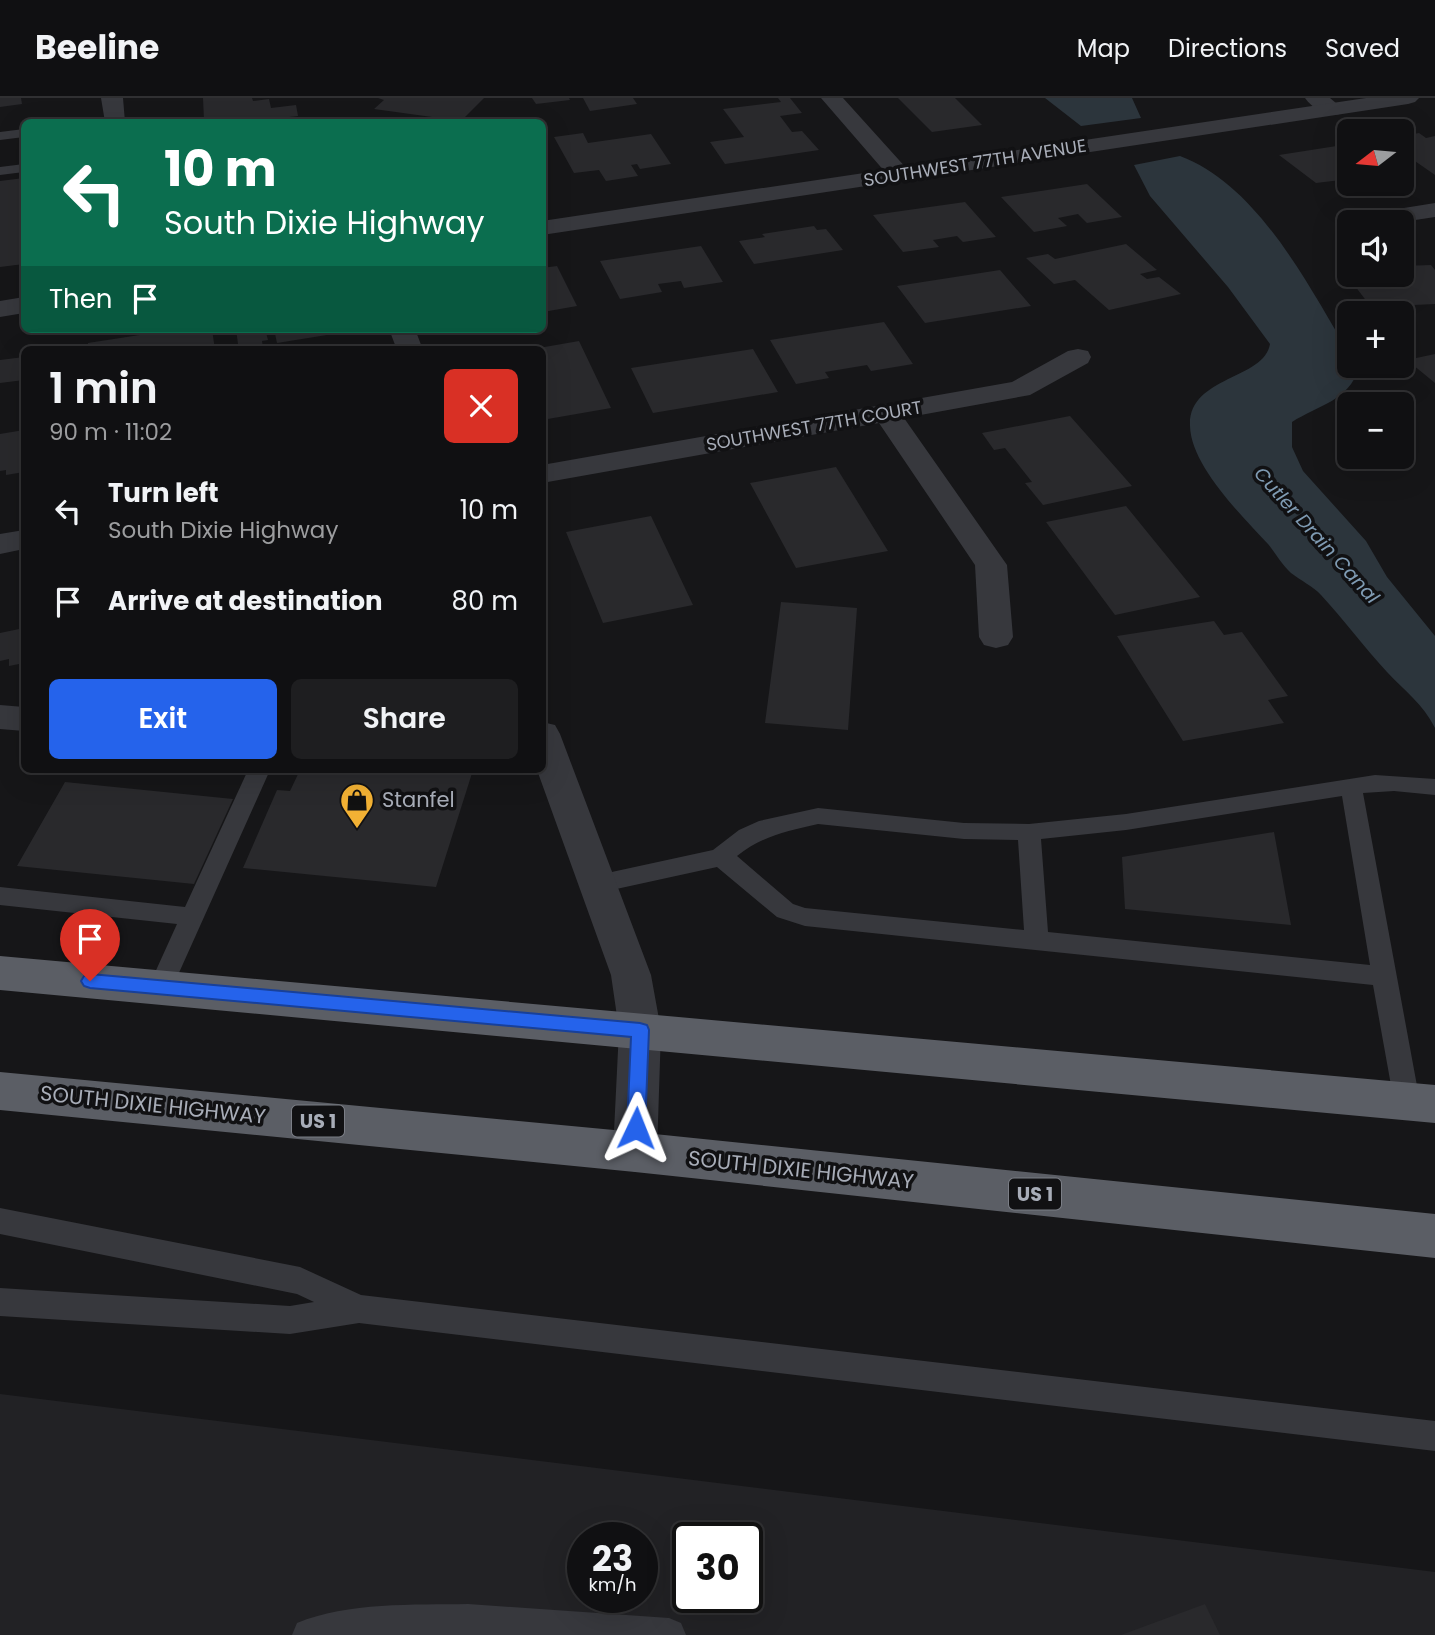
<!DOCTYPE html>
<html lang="en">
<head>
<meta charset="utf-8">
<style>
	body { margin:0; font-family:Poppins,sans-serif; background:#1e1e20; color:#f1f3f6; height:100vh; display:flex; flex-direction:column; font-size:26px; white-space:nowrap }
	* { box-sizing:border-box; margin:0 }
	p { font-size:23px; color:#9c9d9f }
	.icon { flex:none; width:38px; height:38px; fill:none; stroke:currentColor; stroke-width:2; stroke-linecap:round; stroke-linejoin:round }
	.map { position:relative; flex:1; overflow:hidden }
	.side { position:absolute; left:21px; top:248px; width:525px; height:427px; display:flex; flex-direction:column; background:#101012; border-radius:10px; box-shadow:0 7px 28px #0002,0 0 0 2px #303032 }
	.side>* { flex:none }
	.guide { position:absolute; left:21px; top:21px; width:525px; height:214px; border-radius:10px; box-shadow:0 7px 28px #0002,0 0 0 2px #303032; background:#0b6e4f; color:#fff; overflow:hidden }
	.needle { width:46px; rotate:254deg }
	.buttons { position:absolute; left:1337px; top:21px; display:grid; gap:14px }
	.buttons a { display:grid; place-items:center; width:77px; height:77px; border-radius:10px; background:#101012; box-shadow:0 7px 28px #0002,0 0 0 2px #303032; font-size:35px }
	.speed { position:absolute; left:567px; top:1424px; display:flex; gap:14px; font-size:35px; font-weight:700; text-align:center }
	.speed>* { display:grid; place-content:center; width:91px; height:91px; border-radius:50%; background:#101012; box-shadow:0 7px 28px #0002,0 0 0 2px #303032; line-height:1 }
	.speed small { font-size:18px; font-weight:400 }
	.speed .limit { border:4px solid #111; border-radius:10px; background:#fff; color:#111 }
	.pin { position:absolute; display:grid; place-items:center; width:60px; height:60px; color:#fff; margin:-72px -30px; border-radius:50% 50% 50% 0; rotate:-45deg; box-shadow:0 0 7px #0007 }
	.pin .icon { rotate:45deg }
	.me { position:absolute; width:77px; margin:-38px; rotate:2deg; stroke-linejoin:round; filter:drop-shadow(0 0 5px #0008) }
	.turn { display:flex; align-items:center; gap:24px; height:147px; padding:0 28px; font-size:32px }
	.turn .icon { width:91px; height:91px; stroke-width:2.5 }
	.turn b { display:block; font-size:49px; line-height:60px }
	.then { display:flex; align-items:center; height:66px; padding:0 28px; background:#0003; gap:14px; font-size:26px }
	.round { display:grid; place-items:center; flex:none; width:74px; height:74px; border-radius:10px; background:#1e1e20 }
	.overview { display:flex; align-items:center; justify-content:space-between; height:119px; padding:0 28px }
	h1 { font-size:42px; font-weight:600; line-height:52px }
	.button { display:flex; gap:14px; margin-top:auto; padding:14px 28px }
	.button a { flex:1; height:80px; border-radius:10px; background:#2563eb; color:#fff; font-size:28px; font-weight:600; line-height:80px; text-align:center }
	.button a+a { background:#1e1e20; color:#f1f3f6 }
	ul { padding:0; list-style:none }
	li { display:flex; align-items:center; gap:21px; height:91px; padding:0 28px }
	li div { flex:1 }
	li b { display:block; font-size:26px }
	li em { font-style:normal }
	header { display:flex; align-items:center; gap:42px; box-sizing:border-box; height:98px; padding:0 35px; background:#101012; border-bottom:2px solid #303032 }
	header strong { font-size:33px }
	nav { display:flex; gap:38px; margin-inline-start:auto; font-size:24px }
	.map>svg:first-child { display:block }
</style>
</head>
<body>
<header>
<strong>Beeline</strong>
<nav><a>Map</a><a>Directions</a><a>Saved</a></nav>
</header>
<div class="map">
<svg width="1435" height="1537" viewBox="0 0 1435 1537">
	<rect width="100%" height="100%" fill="#161618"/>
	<path fill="#222225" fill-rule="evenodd" d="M0 1296 1435 1474V1537H0ZM583 1440H642V1500H583ZM688 1440H747V1500H688Z"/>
	<path fill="#2c353c" d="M1045 0H1132L1141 20 1081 28Z
		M1180 58C1258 87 1308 187 1349 255V268H1357L1358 271C1350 302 1317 308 1292 324V349L1303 373 1366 443 1387 479 1435 538V630C1423 606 1405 593 1387 574 1364 549 1344 522 1321 497 1313 488 1301 483 1291 475 1282 467 1276 456 1268 446 1242 418 1191 368 1190 328 1188 278 1264 282 1270 246L1228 189 1150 98 1134 67Z"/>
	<path fill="#29292c" d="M0 0H21L22 6 0 9Z
		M203 0H252L253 3 269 1 271 10 296 7 298 18 247 24H208V21L204 22Z
		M378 0H484L461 23 374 11 384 2Z
		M532 0H569L570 2 536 6Z
		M583 0H633L637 6 590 13Z
		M778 0H790L802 15 780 18 792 34 802 33 819 52 725 66 710 44 744 39 723 11 781 4Z
		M898 0H955L982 27 932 34Z
		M583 35 588 45 651 36 671 66 640 71 637 66 631 67 638 78 606 83 599 72 574 75 554 39Z
		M1419 35 1426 40 1435 38V77L1402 54V38Z
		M1343 47 1349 51V81L1316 85 1279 57Z
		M24 80V166L0 169V83Z
		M1087 86 1122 119 1087 125 1078 116 1058 120 1067 128 1034 134 1001 99Z
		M965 104 996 139 963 144 957 138 933 142 939 149 903 154 873 117Z
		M814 128 817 132 826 131 843 152 754 166 739 143 765 139 762 136Z
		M1126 146 1157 172 1140 176 1147 181 1159 179 1181 196 1109 212 1075 182 1054 186 1026 160 1048 156 1055 161Z
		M701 148 723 184 684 190 681 183 658 186 662 194 620 201 600 163Z
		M1431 167 1435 172V206L1371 209 1342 171H1349V177H1402V168Z
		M557 168 577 208 543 214 546 218 542 219V170Z
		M1000 172 1031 208 925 225 897 188Z
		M884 224 913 266 871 273 867 267 825 274 829 280 796 286 770 242Z
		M145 231H212L215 252H88V245L146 236Z
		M236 231H265L268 242 262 243 263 250 243 252 242 246H238Z
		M274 231H332L333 236 277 245Z
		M579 243 611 310 542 322V252L533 251Z
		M753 251 778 294 653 315 631 270Z
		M1435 256V285L1407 262Z
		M24 259V282L0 285V262Z
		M1070 318 1132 388 1043 407 1025 385 1032 384 1005 350 994 352 982 335Z
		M24 332V374L6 377V372L0 373V336Z
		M836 369 888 453 796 470 750 385Z
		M1126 408 1200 499 1115 517 1046 424Z
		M651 418 693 507 603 525 566 434Z
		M781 504 857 510 848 632 765 625Z
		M1214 523 1224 537 1242 534 1288 598 1268 602 1284 625 1183 643 1117 538Z
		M24 530V565L9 568V561L0 563V535Z
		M300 672H473L436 789 243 770 277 692 290 693Z
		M65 684 233 701 194 786 17 768Z
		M1274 734 1291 827 1125 811 1122 759Z
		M1205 1506 1220 1537H1121Z"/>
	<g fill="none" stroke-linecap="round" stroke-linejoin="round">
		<path fill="#37383d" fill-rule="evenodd" d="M24 31V39L0 42V34Z
			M24 66V74L0 77V69Z
			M248 672H270L169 897 160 900 151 897 148 890 177 826 0 807V789L185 809Z
			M1375 677 1435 681V697L1394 693 1363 695 1420 1004 1416 1012 1407 1015 1398 1012 1394 1004 1373 887 805 828 777 819 717 769 598 795 590 792 587 786 590 780 598 777 713 752 739 732 759 723 818 710 964 725 1029 726 1126 716ZM1342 698 1370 867 1048 834 1041 741 1126 732ZM818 726 964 741 1018 742 1024 832 805 810 793 806 737 758C762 738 787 733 818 726Z
			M0 1110 300 1169 361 1197 1435 1323V1353L359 1225 290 1236 0 1218V1190L290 1208 314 1204 297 1196 0 1136Z
			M468 1506 669 1520 681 1525 686 1537H292L297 1525C348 1504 414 1507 468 1506Z"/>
		<path fill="#37383d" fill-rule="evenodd" d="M101 0H123L125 24H105Z
			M821 0H843L908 72 911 77 908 82H892Z
			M1305 0H1330L1343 11 1340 16C1326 19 1313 11 1305 0Z
			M1435 105V119L1402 124H1369L1367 121 1371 116 1379 114Z
			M389 231H415L423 252H397Z
			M1078 251 1088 253 1091 259 1088 265 1030 297 904 320 1007 467 1013 539 1008 547 996 550 984 547 979 539 975 467 879 325 542 385V367L1012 284 1068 253Z
			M24 432V451L0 456V436Z
			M0 607 24 609V633L0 631Z
			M542 624 555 627 560 636 651 877 661 932 657 1054 651 1068 635 1074 619 1068 613 1054 619 932 611 877 537 672H542Z"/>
		<path fill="#37383d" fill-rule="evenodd" d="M1366 0H1419L1415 4 1408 6 542 137V123Z
			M24 199V215L0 219V203Z"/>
		<path fill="#5b5e65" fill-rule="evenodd" d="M0 858 1435 987V1025L0 892Z
			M0 974 635 1034 1435 1116V1160L635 1074 0 1012Z"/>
	</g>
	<path fill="#2563eb" stroke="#184099" stroke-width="2" d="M90 876 640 925 647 927 649 932 645 1030 643 1036 636 1038 630 1036 627 1030 631 939 90 890 84 888 81 883 84 878Z"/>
	<defs>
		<g id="shop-pin" transform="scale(1.75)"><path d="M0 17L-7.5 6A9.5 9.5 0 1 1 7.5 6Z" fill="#f2b134" stroke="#111113"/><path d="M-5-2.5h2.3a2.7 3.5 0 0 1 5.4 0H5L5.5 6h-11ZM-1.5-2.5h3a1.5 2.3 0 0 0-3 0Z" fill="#111"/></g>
	</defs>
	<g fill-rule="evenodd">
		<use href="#shop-pin" x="357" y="702"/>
	</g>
	<g text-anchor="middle" stroke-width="7" stroke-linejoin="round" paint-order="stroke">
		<g font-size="18" fill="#a8adb8" stroke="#111113">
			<text transform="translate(975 65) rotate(-9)" y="6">SOUTHWEST 77TH AVENUE</text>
			<text transform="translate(814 328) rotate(-10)" y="6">SOUTHWEST 77TH COURT</text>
		</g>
		<g font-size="19" font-style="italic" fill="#7f9bb3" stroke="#111113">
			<text transform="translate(1317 437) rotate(48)" y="7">Cutler Drain Canal</text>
		</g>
		<g fill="#111113" stroke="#7b7e86" stroke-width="2">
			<rect x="292" y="1007.5" width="52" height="31" rx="5"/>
			<rect x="1009" y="1080.5" width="52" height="31" rx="5"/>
		</g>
		<g font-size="19" font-weight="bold" fill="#a8adb8">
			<text x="318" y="1030">US 1</text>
			<text x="1035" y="1103">US 1</text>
		</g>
		<g font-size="21" fill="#a8adb8" stroke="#111113" text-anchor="start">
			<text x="382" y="709">Stanfel</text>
		</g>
		<g font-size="21" fill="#a8adb8" stroke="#111113">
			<text transform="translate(153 1007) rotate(6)" y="7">SOUTH DIXIE HIGHWAY</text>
			<text transform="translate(801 1072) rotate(6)" y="7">SOUTH DIXIE HIGHWAY</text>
		</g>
	</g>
</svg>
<div class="buttons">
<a><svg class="needle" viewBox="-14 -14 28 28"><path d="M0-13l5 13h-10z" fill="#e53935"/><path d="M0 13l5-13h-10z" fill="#9c9d9f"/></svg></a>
<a><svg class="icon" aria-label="sound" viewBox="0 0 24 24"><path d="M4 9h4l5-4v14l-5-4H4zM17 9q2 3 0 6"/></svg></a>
<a>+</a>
<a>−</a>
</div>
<div class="speed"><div>23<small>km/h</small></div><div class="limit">30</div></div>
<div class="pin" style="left:90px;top:883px;background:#d93025"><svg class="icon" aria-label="arrive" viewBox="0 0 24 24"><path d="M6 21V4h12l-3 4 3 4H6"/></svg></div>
<svg class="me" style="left:636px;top:1030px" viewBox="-20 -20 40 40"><path d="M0-17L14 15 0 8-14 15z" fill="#2563eb" stroke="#fff" stroke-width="4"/></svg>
<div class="guide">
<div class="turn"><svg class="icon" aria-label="left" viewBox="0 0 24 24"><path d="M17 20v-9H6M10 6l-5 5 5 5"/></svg><div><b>10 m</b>South Dixie Highway</div></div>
<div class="then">Then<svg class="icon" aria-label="arrive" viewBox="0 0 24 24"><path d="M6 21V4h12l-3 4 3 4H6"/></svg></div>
</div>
<section class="side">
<div class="overview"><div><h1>1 min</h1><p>90 m · 11:02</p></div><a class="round" style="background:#d93025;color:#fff"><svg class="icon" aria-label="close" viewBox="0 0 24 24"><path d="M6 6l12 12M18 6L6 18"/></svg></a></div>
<ul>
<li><svg class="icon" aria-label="left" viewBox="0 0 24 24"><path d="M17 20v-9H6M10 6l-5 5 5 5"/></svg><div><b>Turn left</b><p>South Dixie Highway</p></div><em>10 m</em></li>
<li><svg class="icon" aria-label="arrive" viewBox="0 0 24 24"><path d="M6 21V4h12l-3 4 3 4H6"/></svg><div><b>Arrive at destination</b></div><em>80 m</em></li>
</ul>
<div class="button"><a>Exit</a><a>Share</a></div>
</section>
</div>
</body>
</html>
